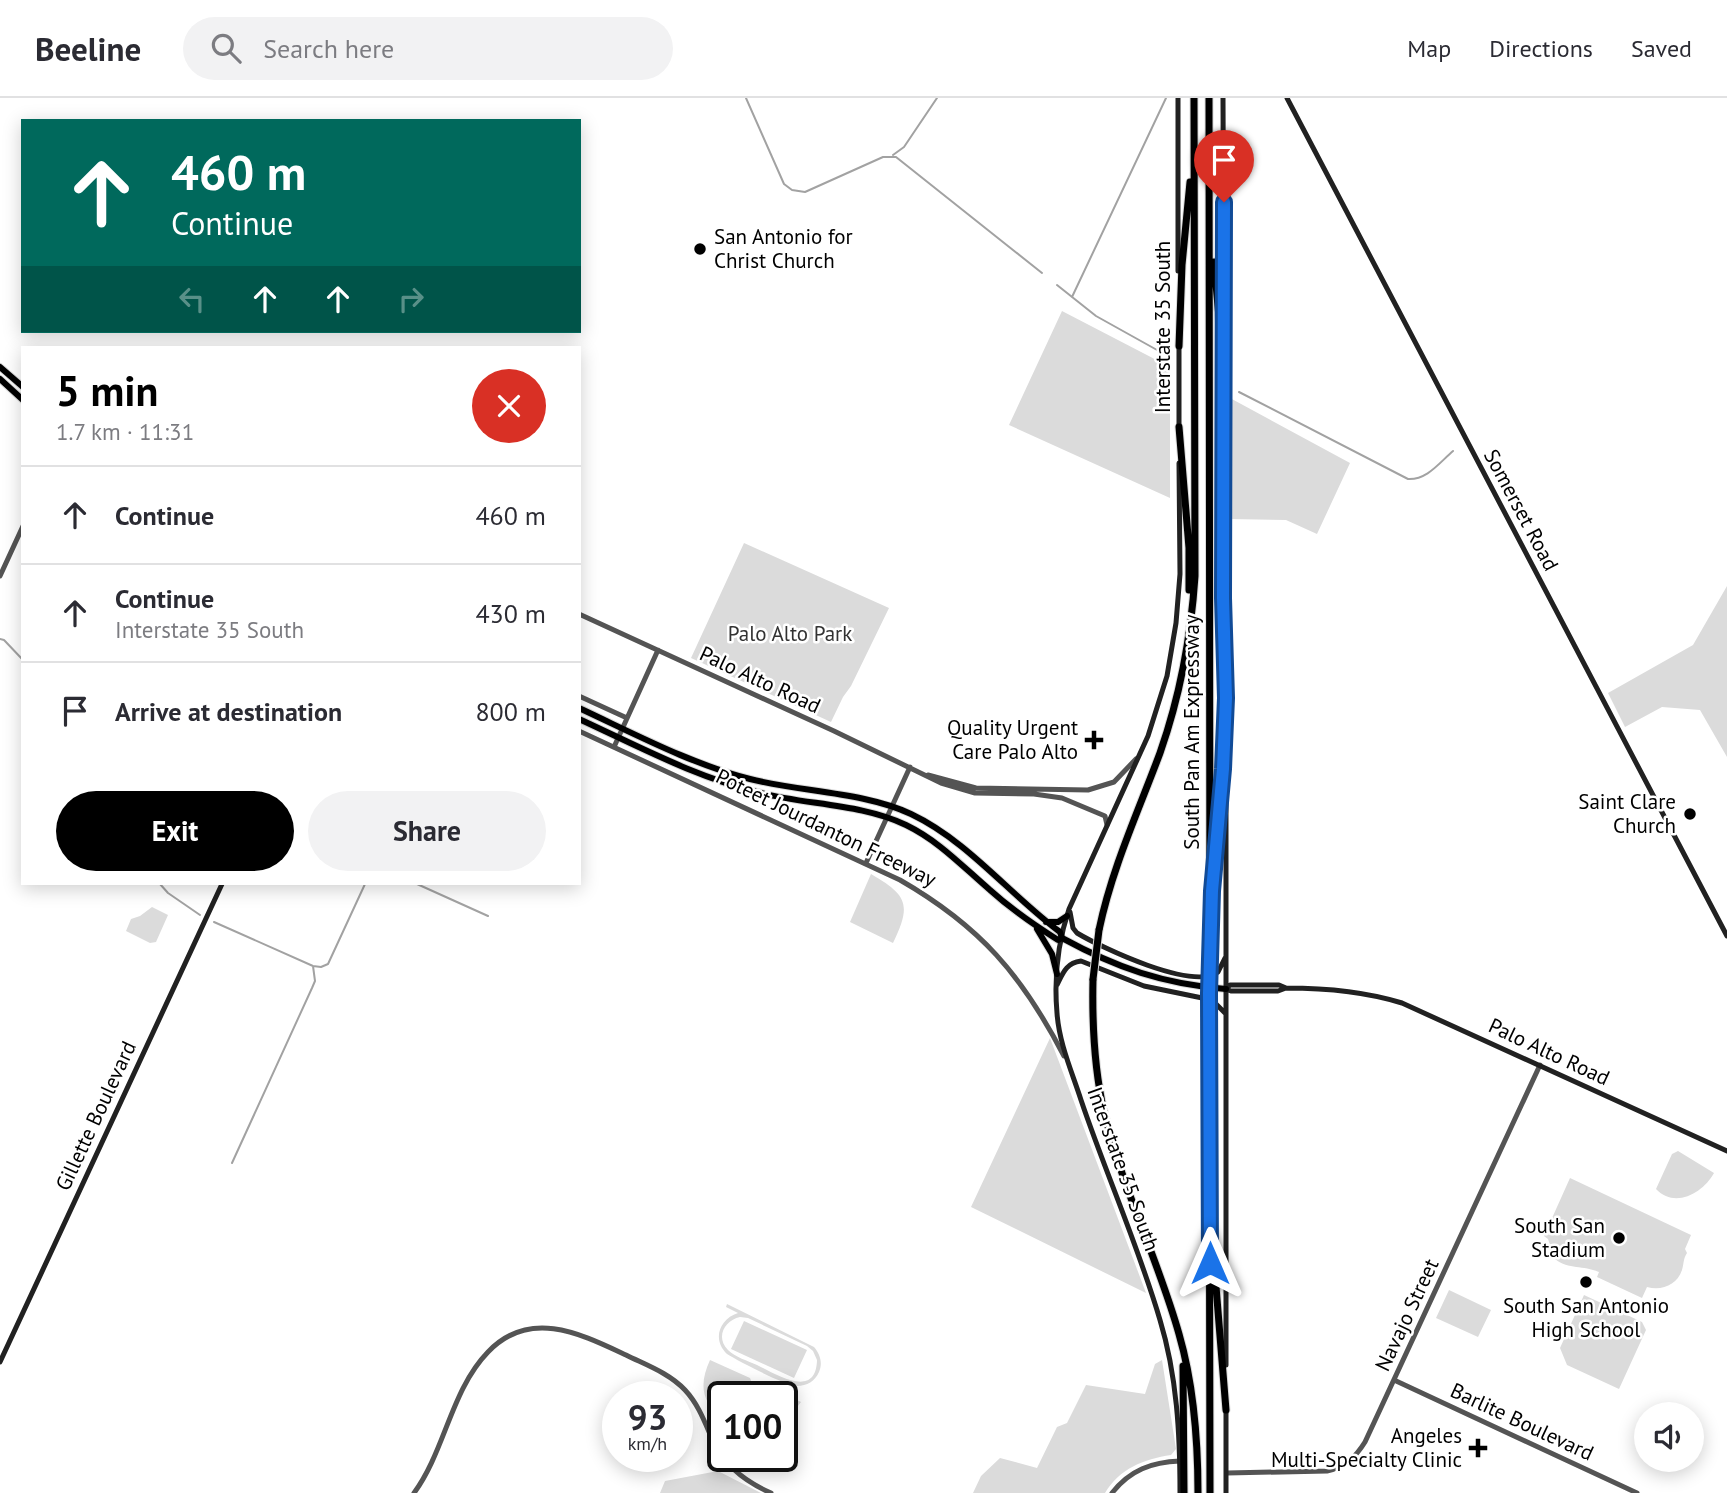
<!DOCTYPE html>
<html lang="en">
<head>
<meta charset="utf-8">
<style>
	body { margin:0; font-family:"PT Sans",sans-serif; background:#f2f2f3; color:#2b2b33; height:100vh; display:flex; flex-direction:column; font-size:26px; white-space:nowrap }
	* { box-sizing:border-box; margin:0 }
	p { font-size:23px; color:#7c7c81 }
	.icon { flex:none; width:38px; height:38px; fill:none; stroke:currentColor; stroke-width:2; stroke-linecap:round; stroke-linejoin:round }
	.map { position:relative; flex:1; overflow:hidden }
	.panel { position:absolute; left:21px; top:248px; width:560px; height:539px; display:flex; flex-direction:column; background:#fff; border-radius:0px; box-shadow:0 4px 18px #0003 }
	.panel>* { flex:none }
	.top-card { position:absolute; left:21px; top:21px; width:560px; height:214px; border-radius:0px; box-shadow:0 4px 18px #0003; background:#00695c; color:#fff; overflow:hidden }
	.fabs { position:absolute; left:1634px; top:1304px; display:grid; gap:14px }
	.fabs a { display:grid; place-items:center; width:70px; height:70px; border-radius:50%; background:#fff; box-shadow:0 4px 18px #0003; font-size:35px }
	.speed { position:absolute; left:602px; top:1283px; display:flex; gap:14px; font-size:35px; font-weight:700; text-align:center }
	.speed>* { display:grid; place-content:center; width:91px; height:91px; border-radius:50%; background:#fff; box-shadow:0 4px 18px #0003; line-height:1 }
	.speed small { font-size:18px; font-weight:400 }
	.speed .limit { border:4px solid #111; border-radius:10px; background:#fff; color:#111 }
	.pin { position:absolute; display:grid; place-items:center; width:60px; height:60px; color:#fff; margin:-72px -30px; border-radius:50% 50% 50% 0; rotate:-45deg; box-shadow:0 0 7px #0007 }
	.pin .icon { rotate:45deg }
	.me { position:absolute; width:77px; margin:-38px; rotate:0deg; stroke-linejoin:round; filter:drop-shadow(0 0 5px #0008) }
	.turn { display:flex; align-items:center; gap:24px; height:147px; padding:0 35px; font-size:32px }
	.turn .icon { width:91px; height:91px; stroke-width:2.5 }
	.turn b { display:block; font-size:49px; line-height:60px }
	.lanes { display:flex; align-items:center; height:66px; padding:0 35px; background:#0003; justify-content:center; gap:35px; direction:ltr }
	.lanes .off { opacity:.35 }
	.round { display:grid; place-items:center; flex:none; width:74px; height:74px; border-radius:37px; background:#f2f2f3 }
	.overview { display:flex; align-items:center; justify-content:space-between; height:119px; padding:0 35px }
	h1 { font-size:42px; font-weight:700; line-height:52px; color:#000 }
	.button { display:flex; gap:14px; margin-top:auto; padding:14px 35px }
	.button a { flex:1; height:80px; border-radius:42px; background:#000; color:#fff; font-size:28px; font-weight:700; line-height:80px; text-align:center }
	.button a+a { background:#f2f2f3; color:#2b2b33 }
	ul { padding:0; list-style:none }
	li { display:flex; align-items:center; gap:21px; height:98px; padding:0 35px; border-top:2px solid #e1e1e2 }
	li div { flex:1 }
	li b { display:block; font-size:26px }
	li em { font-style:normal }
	header { display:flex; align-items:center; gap:42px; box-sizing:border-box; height:98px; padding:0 35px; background:#fff; border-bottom:2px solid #e1e1e2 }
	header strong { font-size:33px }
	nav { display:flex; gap:38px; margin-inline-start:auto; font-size:24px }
	.search { width:490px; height:63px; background:#f2f2f3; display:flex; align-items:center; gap:18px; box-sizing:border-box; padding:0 24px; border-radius:38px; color:#7c7c81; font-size:26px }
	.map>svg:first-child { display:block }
</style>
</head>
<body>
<header>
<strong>Beeline</strong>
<div class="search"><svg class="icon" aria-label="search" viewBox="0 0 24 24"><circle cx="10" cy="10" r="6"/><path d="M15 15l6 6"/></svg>Search here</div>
<nav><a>Map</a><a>Directions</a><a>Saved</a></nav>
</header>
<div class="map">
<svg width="1727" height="1395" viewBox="0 0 1727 1395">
	<rect width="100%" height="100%" fill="#fff"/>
	<path fill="#dbdbdb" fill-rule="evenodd" d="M1062 213 1170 269V400L1009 327Z
		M1230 300 1350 365 1317 436 1286 422 1229 421Z
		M744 445 889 510 851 588 843 599 831 624 691 560Z
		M1727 488V659L1700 612 1662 609 1625 629 1608 595 1693 547Z
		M871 776C907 797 912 806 893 845L850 824Z
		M152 809 168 817 156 844 150 845 126 833 131 821 140 818Z
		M1050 940 1146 1195 971 1109Z
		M1678 1053 1714 1075C1703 1095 1675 1111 1656 1091L1672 1056Z
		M1570 1080 1691 1137 1685 1151 1687 1155C1683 1161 1684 1165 1682 1172 1677 1187 1662 1193 1647 1189L1642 1200 1597 1179 1599 1174C1583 1167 1569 1172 1555 1161L1548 1141 1544 1138Z
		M1449 1192 1491 1212 1478 1239 1436 1220Z
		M1584 1197 1642 1224 1646 1232 1619 1291 1567 1267 1560 1250Z
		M727 1206 814 1249C820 1256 823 1265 819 1274 815 1283 807 1288 797 1288 784 1287 740 1264 727 1256 712 1242 719 1221 738 1215L726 1209ZM740 1219 748 1220 807 1248 813 1253 817 1262C816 1302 776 1276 757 1267 748 1263 735 1259 728 1252 715 1239 725 1222 740 1219Z
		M744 1223 807 1252 794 1280 731 1251Z
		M710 1262 750 1280 752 1285 746 1298H723V1322C701 1304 699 1286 710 1262Z
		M1162 1262 1176 1351 1171 1357C1144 1361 1119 1371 1105 1395H973L981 1378 1000 1360 1037 1370 1057 1329 1067 1325 1086 1287 1145 1296 1155 1266Z
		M761 1284 801 1304 782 1328V1298H748L754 1286Z
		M718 1373 761 1395H660L665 1383Z"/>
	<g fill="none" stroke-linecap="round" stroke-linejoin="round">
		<path stroke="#a2a2a2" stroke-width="2" d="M746 0 784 86 792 92 805 94 883 59H896L1042 175
			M893 57 904 49 937 0
			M1057 187 1096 218 1166 257
			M1072 199 1166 0
			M1239 294 1408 381C1427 382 1439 365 1453 353
			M0 541 4 542 23 562
			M160 786 168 795 200 817
			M417 786 488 818
			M214 824 313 868 321 869 328 866 365 786
			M232 1065 312 890 315 883 313 868"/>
		<g stroke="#dbdbdb" stroke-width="8">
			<path id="primary" d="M0 269 23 289
				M0 281 23 302
				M579 610C635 636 691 666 750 681 801 694 864 694 911 716 968 743 1009 796 1060 834L1062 840
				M579 621C638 648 697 680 761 695 808 707 862 706 906 727 939 743 962 768 990 792 1011 811 1034 827 1058 842L1062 840C1117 870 1163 886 1226 891
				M1046 824H1058L1067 818
				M1037 831 1052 856 1057 876"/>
		</g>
		<g stroke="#dbdbdb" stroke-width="9">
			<path id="motorway" d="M1209 0 1210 877
				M1214 164 1224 275
				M1179 248 1182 167 1190 84
				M1179 329 1189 450V492
				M1212 781 1223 671 1225 604
				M1099 832C1112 770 1138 714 1160 655 1180 598 1191 539 1195 478L1194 0
				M1093 881C1092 926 1094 970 1104 1014 1122 1090 1158 1161 1179 1236 1194 1288 1198 1341 1198 1395
				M1209 913 1210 1395
				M1215 1176 1226 1312
				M1183 1268 1184 1395"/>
		</g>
		<path stroke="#545454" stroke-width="5" d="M0 478 23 428
			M579 516 834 633 941 685 975 695 1034 696 1062 700 1105 718 1107 727
			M579 598 627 620
			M579 633 900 782C980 828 1022 877 1064 958
			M614 649 658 552
			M928 677 976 690 1088 692 1114 684 1136 661
			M866 765 910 669
			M1394 1282 1637 1395
			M1227 1375 1327 1373C1345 1369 1355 1360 1365 1344L1540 967
			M414 1395C445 1353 451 1292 488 1254 530 1210 581 1236 626 1257 646 1267 669 1275 685 1292 699 1307 705 1325 713 1343 725 1369 746 1384 771 1395
			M1112 1395C1130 1372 1152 1364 1180 1363"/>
		<path stroke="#212121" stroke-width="5" d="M1178 0V173
			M1223 0 1224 242
			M1287 0 1727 838
			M1224 273 1223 500 1225 606
			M1179 331V246
			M1179 365 1180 476 1176 525 1167 578 1148 638 1069 811C1058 844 1054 881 1057 915 1059 945 1072 974 1081 1002 1106 1076 1138 1147 1160 1222 1177 1278 1180 1336 1180 1395
			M1070 814 1073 830 1077 835C1102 850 1193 893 1218 874L1225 860
			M1057 887C1063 875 1066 865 1081 863L1144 888 1212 902 1225 915
			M1226 891 1231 893H1278L1286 890C1326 890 1363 893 1402 905L1727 1053
			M1226 891 1230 887H1279L1286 890
			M0 1264 222 786
			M1226 1267V665
			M1226 1309V1395"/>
		<use href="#primary" stroke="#000" stroke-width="6"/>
		<use href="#motorway" stroke="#000" stroke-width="7"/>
		<g stroke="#dbdbdb" stroke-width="9" stroke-linecap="butt">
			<path id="motorway-bridge" d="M1093 881 1099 832
				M1209 913 1210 877"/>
		</g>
		<use href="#motorway-bridge" stroke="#000" stroke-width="7"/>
	</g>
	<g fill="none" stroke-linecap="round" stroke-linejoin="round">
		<g stroke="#114b97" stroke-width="18">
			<path id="route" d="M1210 1165 1209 895 1212 793 1223 671 1226 600 1223 500 1224 104"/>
		</g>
		<use href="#route" stroke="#1a73e8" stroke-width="12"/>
	</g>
	<g fill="#000" stroke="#fff" stroke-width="2.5">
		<circle cx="700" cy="151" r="7"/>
		<path d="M1090.5 631.5h7v7h7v7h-7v7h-7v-7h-7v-7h7z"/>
		<circle cx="1690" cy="716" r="7"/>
		<circle cx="1619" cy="1140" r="7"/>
		<circle cx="1586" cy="1184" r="7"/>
		<path d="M1474.5 1339.5h7v7h7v7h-7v7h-7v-7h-7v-7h7z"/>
	</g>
	<g text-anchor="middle" stroke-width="5" stroke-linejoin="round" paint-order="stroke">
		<g font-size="21" fill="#000" stroke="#fff" text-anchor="end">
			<text x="714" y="146" text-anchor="start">San Antonio for<tspan x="714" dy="24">Christ Church</tspan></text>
			<text x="1078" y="637">Quality Urgent<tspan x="1078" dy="24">Care Palo Alto</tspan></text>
			<text x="1676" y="711">Saint Clare<tspan x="1676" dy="24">Church</tspan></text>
			<text x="1605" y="1135">South San<tspan x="1605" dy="24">Stadium</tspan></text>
			<text x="1586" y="1215" text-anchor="middle">South San Antonio<tspan x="1586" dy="24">High School</tspan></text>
			<text x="1462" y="1345">Angeles<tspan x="1462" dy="24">Multi-Specialty Clinic</tspan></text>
		</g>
		<g font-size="21" fill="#000" stroke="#fff">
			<text transform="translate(1163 229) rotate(-90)" y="7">Interstate 35 South</text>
			<text transform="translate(1521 412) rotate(62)" y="7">Somerset Road</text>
			<text transform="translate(760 582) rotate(25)" y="7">Palo Alto Road</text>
			<text transform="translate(1192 634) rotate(-90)" y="7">South Pan Am Expressway</text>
			<text transform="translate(826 730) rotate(26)" y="7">Poteet Jourdanton Freeway</text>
			<text transform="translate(1549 954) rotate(25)" y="7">Palo Alto Road</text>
			<text transform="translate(96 1018) rotate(-65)" y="7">Gillette Boulevard</text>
			<text transform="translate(1123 1071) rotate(70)" y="7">Interstate 35 South</text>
			<text transform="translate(1407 1217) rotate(-65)" y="7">Navajo Street</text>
			<text transform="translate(1522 1324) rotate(25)" y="7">Barlite Boulevard</text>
		</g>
		<g font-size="21" fill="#323232" stroke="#fff">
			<text x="790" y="543">Palo Alto Park</text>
		</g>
	</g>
</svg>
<div class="fabs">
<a><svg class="icon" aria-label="sound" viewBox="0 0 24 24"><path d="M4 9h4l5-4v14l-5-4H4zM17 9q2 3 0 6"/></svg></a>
</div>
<div class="speed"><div>93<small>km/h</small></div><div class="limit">100</div></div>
<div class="pin" style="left:1224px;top:104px;background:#d93025"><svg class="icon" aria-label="arrive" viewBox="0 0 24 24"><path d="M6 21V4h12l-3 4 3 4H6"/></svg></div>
<svg class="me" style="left:1210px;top:1165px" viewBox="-20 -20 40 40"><path d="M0-17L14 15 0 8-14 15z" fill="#1a73e8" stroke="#fff" stroke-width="4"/></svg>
<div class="top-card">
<div class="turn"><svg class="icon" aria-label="ahead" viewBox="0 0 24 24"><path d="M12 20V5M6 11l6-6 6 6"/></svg><div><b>460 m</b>Continue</div></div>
<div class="lanes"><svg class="icon off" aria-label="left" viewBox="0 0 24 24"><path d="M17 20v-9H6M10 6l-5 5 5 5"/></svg><svg class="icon" aria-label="ahead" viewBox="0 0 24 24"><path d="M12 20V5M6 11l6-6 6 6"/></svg><svg class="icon" aria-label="ahead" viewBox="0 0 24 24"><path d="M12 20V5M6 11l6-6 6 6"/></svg><svg class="icon off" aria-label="right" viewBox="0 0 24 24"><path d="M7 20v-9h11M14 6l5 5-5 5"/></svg></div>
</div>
<section class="panel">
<div class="overview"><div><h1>5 min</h1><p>1.7 km · 11:31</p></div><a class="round" style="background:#d93025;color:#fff"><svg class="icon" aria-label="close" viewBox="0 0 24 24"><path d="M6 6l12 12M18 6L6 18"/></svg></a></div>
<ul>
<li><svg class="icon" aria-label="ahead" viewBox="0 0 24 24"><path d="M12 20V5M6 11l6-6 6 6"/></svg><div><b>Continue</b></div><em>460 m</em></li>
<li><svg class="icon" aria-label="ahead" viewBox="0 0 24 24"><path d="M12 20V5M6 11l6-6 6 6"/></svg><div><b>Continue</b><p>Interstate 35 South</p></div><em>430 m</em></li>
<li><svg class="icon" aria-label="arrive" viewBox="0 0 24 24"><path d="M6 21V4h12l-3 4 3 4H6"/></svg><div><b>Arrive at destination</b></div><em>800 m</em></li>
</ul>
<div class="button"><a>Exit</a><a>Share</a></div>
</section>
</div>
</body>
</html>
